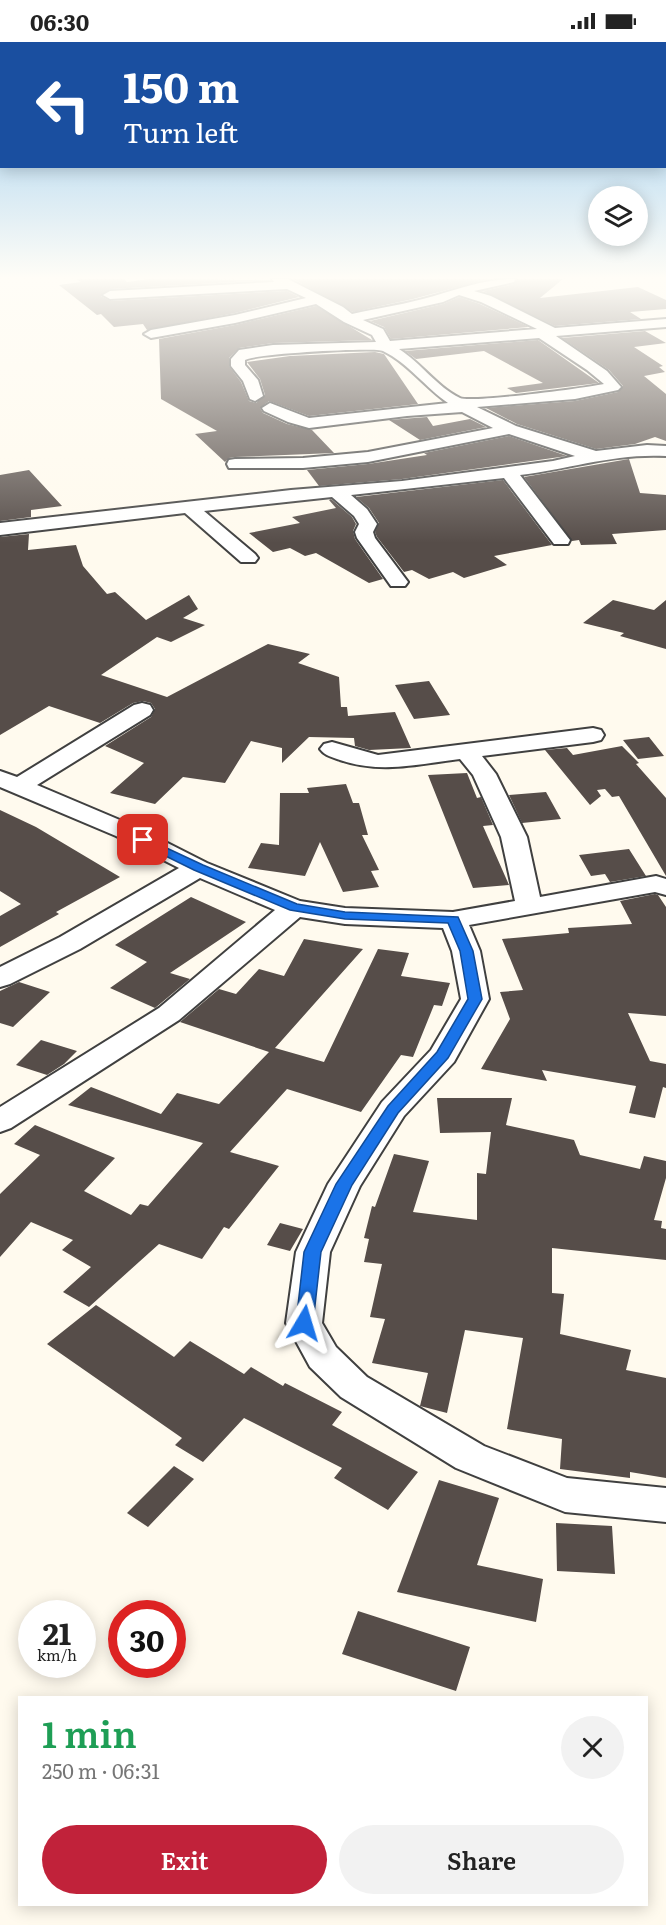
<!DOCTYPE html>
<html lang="en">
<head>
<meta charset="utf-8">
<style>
	body { margin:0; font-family:Literata,serif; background:#f2f2f2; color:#222; height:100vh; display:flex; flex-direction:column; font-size:22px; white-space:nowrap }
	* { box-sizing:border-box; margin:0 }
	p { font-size:20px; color:#767676 }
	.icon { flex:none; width:33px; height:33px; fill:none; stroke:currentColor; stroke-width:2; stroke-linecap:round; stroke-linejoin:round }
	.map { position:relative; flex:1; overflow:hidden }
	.side { position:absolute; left:18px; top:1654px; width:630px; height:210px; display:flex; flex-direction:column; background:#fff; border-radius:0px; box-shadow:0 3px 15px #0003 }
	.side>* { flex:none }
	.guide { position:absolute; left:0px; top:0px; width:666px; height:126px; box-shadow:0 3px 15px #0003; background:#1a4fa0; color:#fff; overflow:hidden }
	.buttons { position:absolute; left:588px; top:144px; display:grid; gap:12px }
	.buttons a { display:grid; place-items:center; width:60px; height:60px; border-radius:50%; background:#fff; box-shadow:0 3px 15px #0003; font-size:30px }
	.speed { position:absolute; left:18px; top:1558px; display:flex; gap:12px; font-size:30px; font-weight:700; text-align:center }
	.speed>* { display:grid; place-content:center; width:78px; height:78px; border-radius:50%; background:#fff; box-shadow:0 3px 15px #0003; line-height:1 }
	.speed small { font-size:15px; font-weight:400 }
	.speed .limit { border:9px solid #d22; background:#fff; color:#111 }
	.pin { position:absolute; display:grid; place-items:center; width:51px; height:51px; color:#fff; margin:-26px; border-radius:12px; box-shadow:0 3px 9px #0006 }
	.me { position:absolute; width:66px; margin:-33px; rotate:7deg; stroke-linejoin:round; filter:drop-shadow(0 0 4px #0008) }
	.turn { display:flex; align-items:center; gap:21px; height:126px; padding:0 24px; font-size:27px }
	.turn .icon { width:78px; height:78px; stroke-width:2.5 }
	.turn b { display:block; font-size:42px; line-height:51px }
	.round { display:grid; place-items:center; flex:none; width:63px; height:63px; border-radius:32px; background:#f2f2f2 }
	.summary { display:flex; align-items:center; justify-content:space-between; height:102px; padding:0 24px }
	h1 { font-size:36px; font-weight:600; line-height:45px; color:#1e9e55 }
	.cta { display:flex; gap:12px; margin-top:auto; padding:12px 24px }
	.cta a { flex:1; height:69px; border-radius:36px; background:#c1223a; color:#fff; font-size:24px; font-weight:600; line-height:69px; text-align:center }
	.cta a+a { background:#f2f2f2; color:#222 }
	.status { display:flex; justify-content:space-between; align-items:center; height:42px; padding:0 30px; background:#fff; direction:ltr }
	.status svg { height:16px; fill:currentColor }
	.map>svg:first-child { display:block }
</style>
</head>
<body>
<div class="status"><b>06:30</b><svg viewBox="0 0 49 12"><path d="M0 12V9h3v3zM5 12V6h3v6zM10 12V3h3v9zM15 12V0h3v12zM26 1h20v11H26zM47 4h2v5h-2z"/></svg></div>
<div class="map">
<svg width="666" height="1883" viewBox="0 0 666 1883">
	<rect width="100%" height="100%" fill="#fffaee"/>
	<path fill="#564d49" d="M76 237H124L127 240 149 237 270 238 110 247 101 254 110 259 287 249 299 255 235 271 147 288 143 282 114 285 101 272 97 273 59 243 81 240Z
		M293 237H488L413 257 353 270Z
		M517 237H563L540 256 638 245 666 258V267L630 270 641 277 555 284 483 249 514 242Z
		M459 255 480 262 529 285 391 297 384 285 370 279 443 262Z
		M316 264 372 298 273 301 239 306 229 316V324L241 340 249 359 256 361 265 353 260 337 247 320 290 314 375 310 384 312 418 362 309 374 269 359 260 366 263 371 287 382 312 388 334 411 235 415 229 416 225 420 195 392 217 389 161 357 159 297 235 283Z
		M645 289 666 301 634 305 663 324 659 325 665 330 644 334 666 352V399L655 395 635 402 596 407 517 382 486 366 575 359 618 350 623 344 609 328 562 296Z
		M538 298 599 341 516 351 507 346 543 341 484 309 416 317 405 309Z
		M427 375 433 384 470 377 486 385 420 398 389 378Z
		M509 394 567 414 402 437 319 444 307 428 368 422 427 413 424 411Z
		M629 417 640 451 666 453V488L612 492 617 502 581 503 579 498 572 499 524 435Z
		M29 428 62 464 31 468V475L0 479V433Z
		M503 438 552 503 494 514 507 523 464 536 453 530 429 537 412 528 404 530 377 495 375 490 379 481 369 466 356 455Z
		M331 457 352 475 356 482 353 489 355 497 383 537 369 541 316 511 305 514 290 506 273 510 249 491 300 481 292 475 336 466 329 458Z
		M29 492 28 508 76 503 83 524 107 552 115 550 146 578 189 553 198 567 183 576 205 583 171 600 157 595 101 633 167 655 268 602 310 612 298 621 339 635 341 665H347L348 674 395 670 411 706 369 708 355 704 354 696 309 695 282 721V706L251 699 225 741 183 735 155 762 110 751 144 721 105 704 151 675 155 667 151 661 143 659 133 661 100 681 49 664 0 693V495Z
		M613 558 654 568 666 558V607L620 594 624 591 583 581Z
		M429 639 450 673 414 677 395 643Z
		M649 695 664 714 638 717 623 698Z
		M622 704 639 721 636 722 666 756V834L619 754 612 755 605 747 597 748 601 754 590 763 545 708 567 706 573 713Z
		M467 731 477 756 481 755 493 783 483 784 509 843 473 846 428 733Z
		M346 742 353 761H359L368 793H362L379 828 371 829 379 845 343 850 320 800 305 834 248 826 261 801 279 803 280 751H309L307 746Z
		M546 750 561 777 522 781 509 753Z
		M0 768 36 785 120 835 56 870 59 872 0 905V874L21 862 0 849Z
		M629 807 646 834 610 840 605 832 591 834 579 813Z
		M655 852 658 853 666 865V974L628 971 650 1019 666 1022V1046L663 1045 655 1076 629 1071 636 1044 542 1028 547 1039 481 1027 510 977 500 950 523 948 502 897 569 891 568 886 632 882 620 859Z
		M191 855 246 880 170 931 190 937 155 966 110 946 147 920 115 903Z
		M304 897 363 907 275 1006 324 1020 378 907 409 911 401 934 450 941 442 964 434 963 413 1015 401 1013 361 1070 287 1047 230 1110 279 1124 229 1187 224 1185 202 1217 159 1202 89 1265 63 1250 91 1225 62 1208 73 1198 31 1180 0 1215V1152L40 1113 14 1102 35 1083 115 1116 84 1149 131 1173 140 1162 148 1164 203 1101 68 1063 91 1045 161 1072 177 1051 219 1062 269 1010 180 980 219 947 236 952 259 927 284 934Z
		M19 940 50 950 13 985 0 981V949Z
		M41 998 77 1009 64 1022 47 1033 16 1023Z
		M437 1056H512L506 1083 574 1098 580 1113 640 1127 644 1114 666 1119V1136L654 1178 662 1179 661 1186 666 1187V1218L552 1206V1251L564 1252 560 1292 631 1308 626 1328 666 1336V1436L630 1430V1436L560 1427 562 1397 507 1387 523 1296 465 1288 447 1371 420 1364 428 1331 372 1321 385 1277 370 1275 382 1222 364 1220 369 1197 364 1196 372 1164 375 1165 394 1112 429 1119 413 1170 477 1178V1131L486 1132 491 1090 440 1091Z
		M280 1181 303 1187 290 1209 267 1203Z
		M96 1263 174 1315 190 1299 244 1332 251 1325 283 1344 285 1341 342 1370 332 1383 418 1430 388 1468 334 1436 342 1426 244 1376 203 1420 175 1403 182 1396 47 1302Z
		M174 1424 194 1437 148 1485 127 1471Z
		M439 1438 499 1456 477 1523 543 1537 536 1580 397 1550Z
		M556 1481 612 1484 615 1532 557 1529Z
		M358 1569 470 1605 456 1649 342 1612Z"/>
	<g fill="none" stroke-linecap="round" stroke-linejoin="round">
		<g stroke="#404040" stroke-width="4">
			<path id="minor" d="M272 237H288L343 265 352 272C379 266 407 262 434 254 462 246 485 237 515 237L514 240 474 249 491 254 555 286 666 277V285L556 294 607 329 621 345 618 348 575 357 477 365 516 384 596 409 647 403 666 404V414C616 411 569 427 520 433L570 498 568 502H554L504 436 351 453 367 467 377 482 373 490 375 496 408 540 405 544H391L357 496 355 490 359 482 354 474 332 455 204 469 255 512 258 516 255 520H241L185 471 0 493V481L291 448 402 439 553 419 575 414 509 392 368 420 303 426H229L227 422 229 418 235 417 303 416 368 410 493 386 462 370 407 374 309 386 288 380 264 369 262 366 270 361 309 376 448 361C426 346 408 321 383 309 374 305 252 312 245 318V323L258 338 263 354 255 359 250 357 243 339 231 324V317L239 308 273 303 376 300 372 293 344 280 316 262 235 281 151 296 144 292 151 288 235 273 306 256 287 247 110 257 103 253 110 249 274 240ZM459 253 481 260 537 287 390 299 383 287 363 278 443 260ZM539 296 587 328 604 342C585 346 472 361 460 356 437 345 421 321 399 307Z
				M142 661 150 663 153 668 150 673 37 743 134 784 207 821 300 859 345 866 453 870 515 859 501 795 473 733 460 717C418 722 381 732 340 718 332 715 325 714 320 707L324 702 332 700 378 713 593 686 601 688 604 693 601 698 593 700 482 714 496 732 527 795 540 855 656 834 666 837V853L655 850 469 883 480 909 489 957 454 1020 404 1074 360 1144 330 1210 322 1281 336 1305 367 1335 484 1404 567 1436 666 1446V1480L565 1470 456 1426 341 1355 310 1325 286 1281 296 1210 328 1142 382 1060 431 1008 461 957 452 909 443 886 345 882 300 875 179 978 11 1086 0 1090V1065L159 966 275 868 200 836 80 907 10 942 0 945V925L60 895 179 826 116 794 0 745V729L17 735 134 663Z"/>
		</g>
		<use href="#minor" fill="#fff" fill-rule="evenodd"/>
	</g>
	<linearGradient id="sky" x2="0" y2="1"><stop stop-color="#92c8ee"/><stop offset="0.47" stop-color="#fffdf7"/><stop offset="1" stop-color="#fffdf7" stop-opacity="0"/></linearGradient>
	<rect width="666" height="501" fill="url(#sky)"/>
	<path fill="#1a73e8" stroke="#114b97" stroke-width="1.5" d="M143 795 203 823 297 862 345 870 458 875 473 909 482 957 448 1016 398 1071 352 1143 321 1210 313 1281 310 1286 304 1288 298 1286 296 1281 304 1210 336 1142 388 1064 437 1010 468 957 460 909 448 881 345 877 290 868 194 828 139 801 137 798Z"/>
</svg>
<div class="buttons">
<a><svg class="icon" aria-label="layers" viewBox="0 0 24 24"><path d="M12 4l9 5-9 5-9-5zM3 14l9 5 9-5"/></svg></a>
</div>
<div class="speed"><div>21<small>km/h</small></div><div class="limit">30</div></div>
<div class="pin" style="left:143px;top:798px;background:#d93025"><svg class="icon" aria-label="arrive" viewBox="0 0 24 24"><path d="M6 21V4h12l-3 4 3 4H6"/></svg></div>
<svg class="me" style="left:304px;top:1281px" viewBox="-20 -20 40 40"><path d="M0-17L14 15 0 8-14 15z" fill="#1a73e8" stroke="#fff" stroke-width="4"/></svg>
<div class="guide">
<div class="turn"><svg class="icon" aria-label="left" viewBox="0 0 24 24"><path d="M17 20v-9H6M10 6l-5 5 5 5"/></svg><div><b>150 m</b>Turn left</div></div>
</div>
<section class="side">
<div class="summary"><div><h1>1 min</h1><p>250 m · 06:31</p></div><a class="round"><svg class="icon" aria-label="close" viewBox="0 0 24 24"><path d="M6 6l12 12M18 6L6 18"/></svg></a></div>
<div class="cta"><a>Exit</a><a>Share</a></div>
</section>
</div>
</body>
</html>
